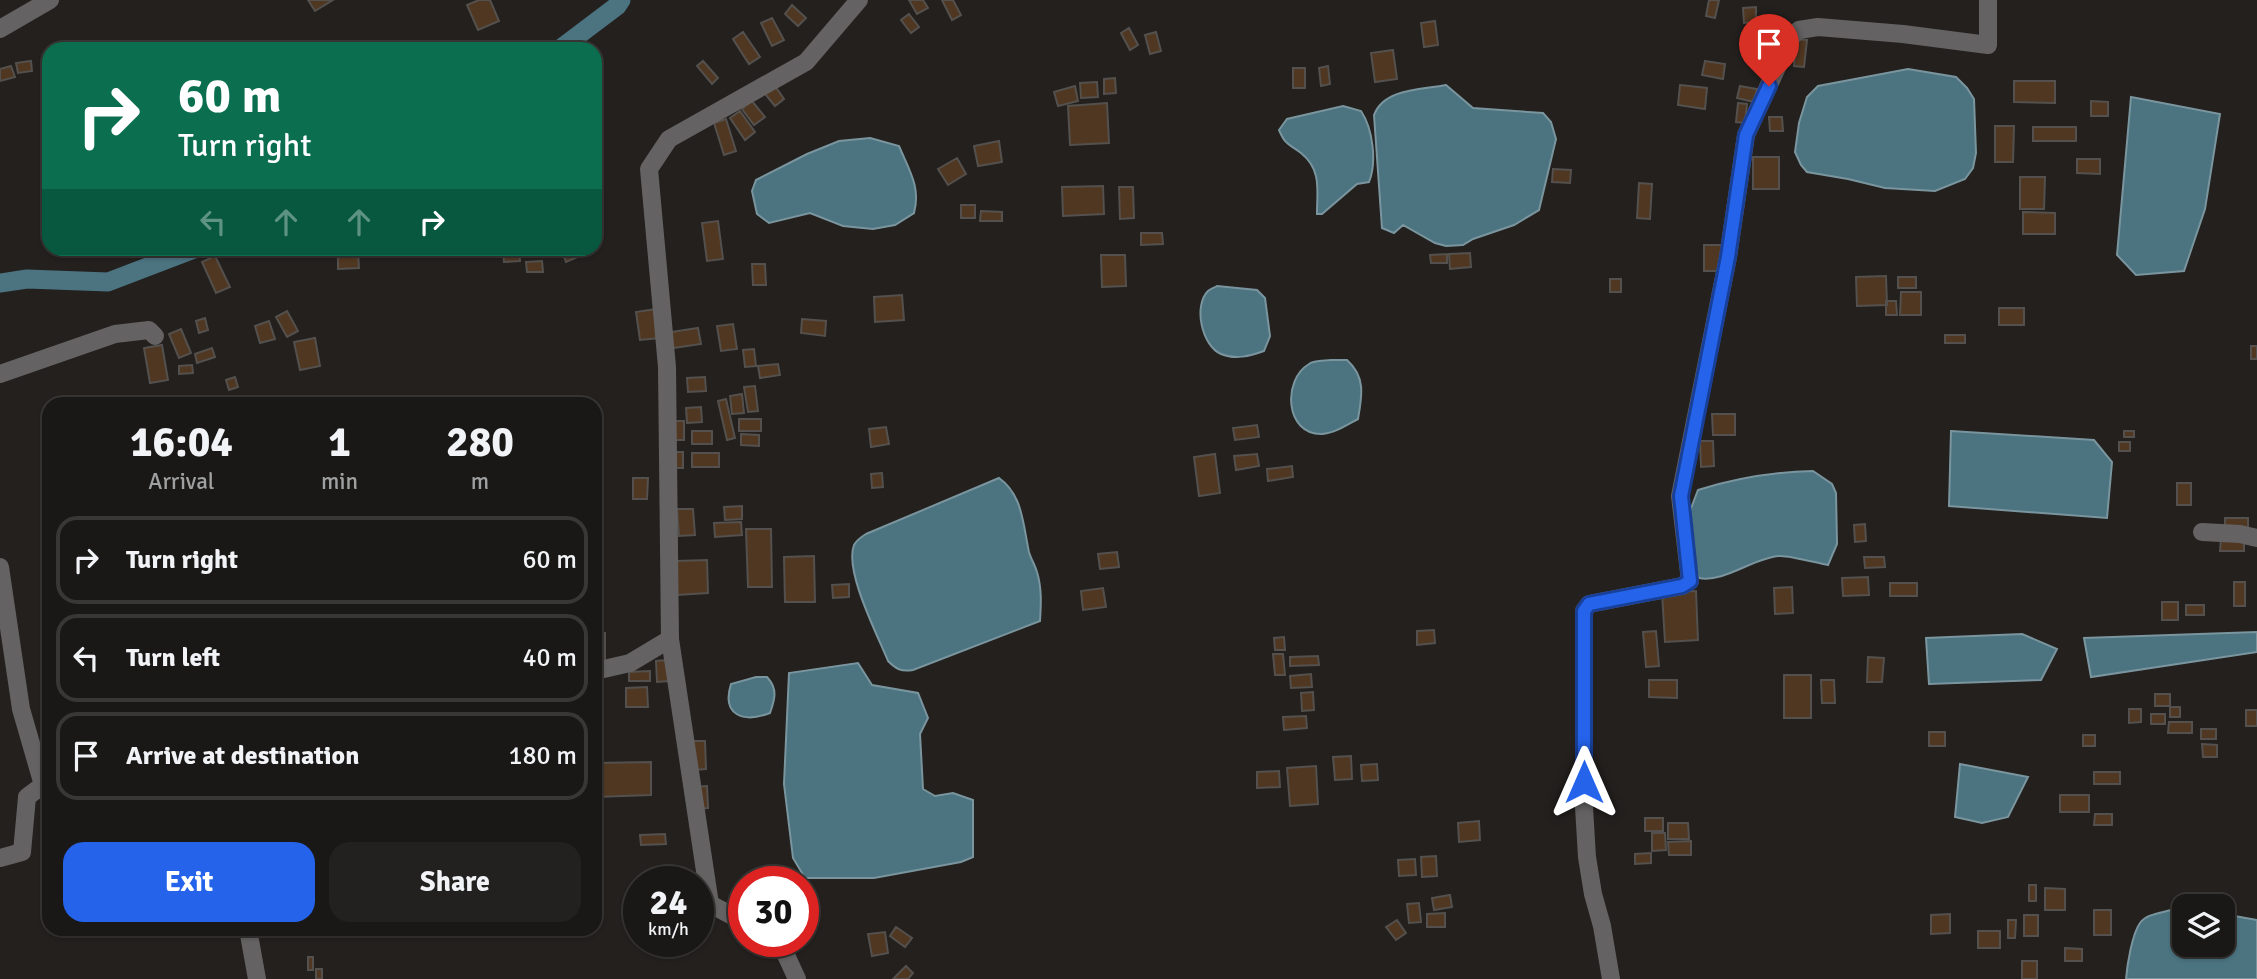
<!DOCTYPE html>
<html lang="en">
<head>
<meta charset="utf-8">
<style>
	body { margin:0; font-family:Signika,sans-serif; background:#23211f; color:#f1f3f6; height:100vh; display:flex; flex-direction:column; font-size:26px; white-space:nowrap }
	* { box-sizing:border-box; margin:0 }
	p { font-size:23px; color:#9fa0a1 }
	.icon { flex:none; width:38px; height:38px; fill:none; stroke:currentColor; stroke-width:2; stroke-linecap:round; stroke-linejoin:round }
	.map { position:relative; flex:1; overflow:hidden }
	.drawer { position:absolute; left:42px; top:397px; width:560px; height:539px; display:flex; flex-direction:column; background:#1a1816; border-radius:21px; box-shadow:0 2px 5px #0004,0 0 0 2px #383735 }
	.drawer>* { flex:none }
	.hud { position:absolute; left:42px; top:42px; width:560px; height:214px; border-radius:21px; box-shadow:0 2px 5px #0004,0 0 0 2px #383735; background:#0b6e4f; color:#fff; overflow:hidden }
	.tools { position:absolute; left:2172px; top:894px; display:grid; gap:14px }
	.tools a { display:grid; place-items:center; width:63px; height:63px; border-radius:14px; background:#1a1816; box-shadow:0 2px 5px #0004,0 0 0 2px #383735; font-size:35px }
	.speed { position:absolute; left:623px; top:866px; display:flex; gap:14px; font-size:35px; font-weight:700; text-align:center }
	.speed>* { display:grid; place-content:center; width:91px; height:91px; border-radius:50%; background:#1a1816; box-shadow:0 2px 5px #0004,0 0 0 2px #383735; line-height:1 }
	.speed small { font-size:18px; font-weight:400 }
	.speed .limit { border:10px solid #d22; background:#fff; color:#111 }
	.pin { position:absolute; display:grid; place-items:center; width:60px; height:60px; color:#fff; margin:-72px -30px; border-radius:50% 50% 50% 0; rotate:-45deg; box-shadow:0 0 7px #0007 }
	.pin .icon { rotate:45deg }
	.me { position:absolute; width:77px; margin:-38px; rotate:0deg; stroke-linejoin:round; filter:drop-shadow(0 0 5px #0008) }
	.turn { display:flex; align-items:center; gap:24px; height:147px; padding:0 21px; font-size:32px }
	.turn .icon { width:91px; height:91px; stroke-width:2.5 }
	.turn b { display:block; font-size:49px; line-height:60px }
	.lanes { display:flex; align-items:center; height:66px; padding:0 21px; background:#0003; justify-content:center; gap:35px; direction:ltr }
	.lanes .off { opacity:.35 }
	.eta { display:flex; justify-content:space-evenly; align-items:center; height:119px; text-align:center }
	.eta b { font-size:42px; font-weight:800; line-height:49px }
	.cta { display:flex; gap:14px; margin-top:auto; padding:14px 21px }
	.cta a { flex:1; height:80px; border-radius:21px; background:#2563eb; color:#fff; font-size:28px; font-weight:800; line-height:80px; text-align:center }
	.cta a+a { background:#23211f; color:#f1f3f6 }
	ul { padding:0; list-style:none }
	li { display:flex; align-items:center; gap:21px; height:88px; margin:0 14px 10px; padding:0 7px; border:4px solid #383735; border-radius:21px }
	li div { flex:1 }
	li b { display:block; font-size:26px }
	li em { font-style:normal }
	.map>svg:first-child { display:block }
</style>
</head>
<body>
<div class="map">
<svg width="2257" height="979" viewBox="0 0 2257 979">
	<rect width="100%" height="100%" fill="#23201e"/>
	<path fill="#4b7380" stroke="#7a959e" stroke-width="2" d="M1908 69 1956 77 1967 88 1974 99 1976 153 1973 168 1965 179 1935 191 1885 188 1848 179 1807 172 1801 165 1795 152 1799 123 1807 97 1818 86Z
		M1446 85 1473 108 1543 113 1551 122 1556 139 1539 210 1514 225 1473 239 1463 245 1446 246 1435 243 1403 225 1394 233 1382 228 1374 115C1384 88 1422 90 1446 85Z
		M2131 97 2220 114 2205 209 2184 271 2136 275 2117 255Z
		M1343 106 1361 111C1373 129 1377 162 1369 182L1357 184 1322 214H1317C1317 190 1322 170 1301 153 1288 143 1286 146 1279 130L1287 119Z
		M870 138 899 146C909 170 921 187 914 213L895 225 873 229 843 226 810 213 769 223 757 214 752 191 756 180 807 154 839 141Z
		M1217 286 1257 290 1265 298 1270 336 1264 351C1250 356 1235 360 1221 354 1202 346 1193 306 1208 291 1210 289 1214 288 1217 286Z
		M1331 360H1347C1366 377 1362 396 1358 419 1347 425 1335 433 1322 434 1285 435 1282 380 1309 364 1314 360 1325 361 1331 360Z
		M1951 431 2094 440 2112 462 2107 518 1949 506Z
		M1813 471 1832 484 1836 493 1837 544 1828 565C1817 563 1788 555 1779 556 1753 558 1724 583 1699 578L1694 566 1690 511 1698 490C1736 478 1773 472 1813 471Z
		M999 478C1023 495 1023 525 1029 552 1031 559 1035 565 1037 572 1042 588 1041 605 1040 621L913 670C901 672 896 669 888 661 878 636 844 571 854 545 857 540 861 537 866 534Z
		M2257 632V652L2091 677 2084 638Z
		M2022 634 2057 649 2041 680 1929 684 1926 638Z
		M858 663 872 685 918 693 928 718 920 734 923 789 935 796 953 793 973 800V857L961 862 874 878H805L793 858 784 784 789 673Z
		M756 677H767C778 689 775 699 770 713 744 723 721 716 731 684Z
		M1960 764 2028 777 2008 817 1982 823 1955 817Z
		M2171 910 2184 911V945H2222L2223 914 2257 920V979H2126C2127 966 2132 934 2140 923 2146 914 2161 913 2171 910Z"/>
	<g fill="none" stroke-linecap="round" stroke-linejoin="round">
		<path stroke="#4b7380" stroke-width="19" d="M560 49 617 6 621 0
			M0 283 27 279 108 282 197 248"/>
	</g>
	<path fill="#503721" stroke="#53504d" stroke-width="2" d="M308 0H333L315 11Z
		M479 0H490L499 21 478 30 467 5Z
		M909 0H923L928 8 917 14Z
		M942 0H953L961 15 952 20Z
		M1709 0H1719L1715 18 1706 16Z
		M792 5 806 18 798 26 785 14Z
		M1756 7V22L1744 23 1743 8Z
		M909 14 919 27 911 33 901 20Z
		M772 18 784 40 772 46 761 23Z
		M1435 21 1438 45 1424 47 1421 23Z
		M1129 28 1138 45 1130 50 1121 33Z
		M743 32 760 57 749 64 733 39Z
		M1156 32 1161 51 1150 54 1145 35Z
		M1796 39 1807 40 1804 67 1794 66Z
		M1393 50 1397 79 1375 82 1371 53Z
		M31 61 32 71 18 73 16 63Z
		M703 61 718 78 712 84 697 66Z
		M1705 61 1725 64 1723 79 1702 75Z
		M11 66 15 77 0 81V69Z
		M1328 66 1330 84 1321 86 1319 68Z
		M1293 68H1305V88H1293Z
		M1115 78 1116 93 1104 94V79Z
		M2014 81H2055V103L2014 102Z
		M1097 82 1098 97 1081 98 1080 83Z
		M1680 85 1707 88 1705 109 1678 105Z
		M775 86 784 99 775 106 765 94Z
		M1075 86 1078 101 1058 106 1054 92Z
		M1740 86 1757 89 1754 102 1737 98Z
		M752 101 765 117 754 125 742 109Z
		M2091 101 2108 102V116H2091Z
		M1107 103 1109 143 1070 145 1068 106Z
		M1738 103 1747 104 1745 123 1736 122Z
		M740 111 755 132 745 140 730 118Z
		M1769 117H1782L1783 131H1770Z
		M726 119 736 151 724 155 714 123Z
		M1995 126H2014L2013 162H1995Z
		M2033 127H2076V141H2033Z
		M999 141 1002 162 978 166 974 146Z
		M1753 157H1779V189H1753Z
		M957 158 966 174 948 185 938 169Z
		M2077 159H2100V174L2077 173Z
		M1553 169 1571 170 1570 183 1552 182Z
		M2020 177H2045L2044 209H2020Z
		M1639 183 1652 184 1650 219 1637 218Z
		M1103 186 1104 214 1063 216 1062 187Z
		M1119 187H1133L1134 218 1120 219Z
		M961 205H975V218H961Z
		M981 211 1002 212V221H980Z
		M2023 212 2055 213V234H2023Z
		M718 221 723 259 707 261 702 223Z
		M1141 233H1162L1163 244 1141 245Z
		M1704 245H1722V271H1704Z
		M503 248H519L520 261 504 262Z
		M561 248H577L580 256 566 262Z
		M358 252 359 268 338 269V253Z
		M1470 253 1471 267 1450 269 1449 254Z
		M1447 254V263H1431L1430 255Z
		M1101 255H1125L1126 286 1102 287Z
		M215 256 230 287 216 293 202 262Z
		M542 261 543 272H527L526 262Z
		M752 264H765L766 285H753Z
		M1886 276 1887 305 1857 306 1856 277Z
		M1898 277H1916V288H1898Z
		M1610 279H1621V292H1610Z
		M1901 292H1921V315H1900Z
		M902 295 904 320 875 322 874 297Z
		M1886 301H1896L1897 315H1886Z
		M1999 308H2024V325H1999Z
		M656 309 660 338 640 340 636 312Z
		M287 311 298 331 287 337 276 317Z
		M205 318 208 330 199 333 196 321Z
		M802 319 826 321 825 336 801 333Z
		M269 321 275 339 260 343 255 326Z
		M733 324 737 349 721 351 717 326Z
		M698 328 701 344 673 348 671 332Z
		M181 329 191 353 179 358 169 334Z
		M1945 335H1965V343H1945Z
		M315 338 320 366 300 370 294 342Z
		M162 345 168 380 150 383 144 348Z
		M2251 346H2257V359H2251Z
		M212 348 215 357 197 363 195 354Z
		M754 349 756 366 745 367 743 350Z
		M778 364 780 375 760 378 758 366Z
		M192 365 193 373 179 374V366Z
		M235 377 238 387 229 390 226 380Z
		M705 377 706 391 688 392 687 378Z
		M755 386 758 411 748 412 744 387Z
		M742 394 744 413 732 414 730 396Z
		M726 399 735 438 727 440 718 401Z
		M701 407 702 422 687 423 686 408Z
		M1712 414H1735V435H1713Z
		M739 419H761V431H739Z
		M673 421H684V440H673Z
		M1257 425 1259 437 1235 440 1233 428Z
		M886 427 889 444 871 447 869 429Z
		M692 431H712V444H692Z
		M2124 431H2134V437H2124Z
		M741 434 759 435V446L741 445Z
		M1700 441H1713L1714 466 1701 467Z
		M2119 442H2130V451H2119Z
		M673 452H683V468H673Z
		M692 453H719V467H692Z
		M1215 454 1220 493 1199 496 1194 457Z
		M1257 454 1259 466 1236 470 1234 456Z
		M1292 466 1293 477 1268 481 1267 469Z
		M882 473 883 487 872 488 871 474Z
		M633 478H648L647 499H633Z
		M2177 483H2191V505H2177Z
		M742 506V519L725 520 724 507Z
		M677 509H693L695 535 679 536Z
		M2225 518H2248V529L2225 528Z
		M741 522 742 535 715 537 714 523Z
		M1865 524 1866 541 1855 542 1854 525Z
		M746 529H771L772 587H748Z
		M2221 539H2244V551H2220Z
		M1117 552 1119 567 1100 569 1098 554Z
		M814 556 815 602H785L784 557Z
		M1864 557H1884L1885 567 1865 568Z
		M707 560 708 593 677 595 676 561Z
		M1868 577 1869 595 1843 596 1842 578Z
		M2234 582H2245V606H2234Z
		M1890 583H1917V596H1890Z
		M849 584V597L833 598 832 585Z
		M1792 587 1793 613 1775 614 1774 588Z
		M1103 588 1106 607 1083 610 1081 591Z
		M1696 591 1698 640 1665 642 1662 593Z
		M2162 602H2178V620H2162Z
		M2186 605H2204V615H2186Z
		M1434 630 1435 643 1417 645V631Z
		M1656 631 1659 666 1646 667 1643 632Z
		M595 633H605V665H595Z
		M1284 637 1285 650H1275L1274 638Z
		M1273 654H1283L1285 675H1275Z
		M1318 656 1319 665 1290 666V657Z
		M1868 657 1884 658 1882 682H1867Z
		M667 660 669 681 657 682 656 661Z
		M650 671V681H629V672Z
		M1311 674 1312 687 1291 688 1290 676Z
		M1784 675H1811V718H1784Z
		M1649 680H1677V698L1649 697Z
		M1821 680H1834L1835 703H1822Z
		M647 687 648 707H626V688Z
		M1313 692 1314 710 1302 711 1301 693Z
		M2155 694H2170V706H2155Z
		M2170 707H2180V717H2170Z
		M2129 709H2141V722L2129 723Z
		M2246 710H2257V726H2246Z
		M2151 714H2165V724H2151Z
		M1306 716 1307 728 1284 730 1283 717Z
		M2169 722H2192V733H2168Z
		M2201 729H2216V739H2201Z
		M1929 732H1945V746H1929Z
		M2083 735H2095V746H2083Z
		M692 741H705L706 769 693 770Z
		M2202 744 2217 745V757H2203Z
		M1351 756 1352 779 1335 780 1333 757Z
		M651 762V795L595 797V763Z
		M1377 764 1378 780 1362 781 1361 765Z
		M1316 766 1318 804 1290 806 1287 768Z
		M1279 771 1280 787 1257 788V772Z
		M2094 772H2120V784H2094Z
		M707 786 708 808 695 809 694 787Z
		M2060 795H2089V812H2060Z
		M2095 814H2112V825H2094Z
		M1645 818H1663V831H1645Z
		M1479 821 1480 840 1459 842 1458 823Z
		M1668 823H1688L1689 839H1668Z
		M1652 833H1665L1666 850 1652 851Z
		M665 834 666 844 641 845 640 835Z
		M1691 841V855H1669L1668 842Z
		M1651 853V863L1635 864V854Z
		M1436 856 1437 876 1422 877 1421 857Z
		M1415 859 1416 875 1399 876 1398 860Z
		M2029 885H2036V901H2029Z
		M2045 888 2065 889V910H2045Z
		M1450 895 1452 907 1434 910 1432 898Z
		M1419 903 1421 922 1409 923 1407 904Z
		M2094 910H2111V935H2094Z
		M1445 913V927H1427V914Z
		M1950 914V933L1931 934V915Z
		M2024 915H2038V936H2024Z
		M1397 920 1406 933 1396 940 1386 927Z
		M2008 920H2016L2015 938H2008Z
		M896 927 912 938 905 947 890 936Z
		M1978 931H2000V948H1978Z
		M885 932 888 953 872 956 868 934Z
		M2065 948 2082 949V961H2065Z
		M308 957H313V970H308Z
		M2022 961H2037V979H2022Z
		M906 966 913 973 908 979H893Z
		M316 969H322V979H316Z"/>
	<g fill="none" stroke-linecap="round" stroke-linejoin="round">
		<path stroke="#646263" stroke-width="18" d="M0 29 50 0
			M0 374 115 334 149 330 155 336
			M2202 532 2240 534 2257 538
			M0 567 21 709 43 785
			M595 671 630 663 670 639
			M0 858 22 852 27 797 43 785 49 783
			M744 922 710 904 670 639 667 367 649 169 669 139 806 62 859 0
			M248 929 257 979
			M780 942 797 979
			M1611 979 1602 926 1593 894 1587 857 1584 807V611L1589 604 1682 586 1690 581 1680 496 1728 257 1746 135 1791 37 1799 30 1818 27 1903 34 1988 45V0"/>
	</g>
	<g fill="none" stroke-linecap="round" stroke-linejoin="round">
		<g stroke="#184099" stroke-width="18">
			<path id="route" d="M1584 782V611L1589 604 1682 586 1690 581 1681 496 1728 257 1746 135 1769 86"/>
		</g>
		<use href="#route" stroke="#2563eb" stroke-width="12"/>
	</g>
</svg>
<div class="tools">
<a><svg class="icon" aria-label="layers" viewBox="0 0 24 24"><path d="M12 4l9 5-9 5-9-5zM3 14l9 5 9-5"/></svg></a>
</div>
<div class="speed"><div>24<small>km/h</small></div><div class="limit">30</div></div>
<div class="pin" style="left:1769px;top:86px;background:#d93025"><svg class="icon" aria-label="arrive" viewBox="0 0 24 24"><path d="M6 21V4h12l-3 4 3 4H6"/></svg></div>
<svg class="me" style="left:1584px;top:782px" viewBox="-20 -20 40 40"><path d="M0-17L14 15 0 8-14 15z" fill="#2563eb" stroke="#fff" stroke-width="4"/></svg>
<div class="hud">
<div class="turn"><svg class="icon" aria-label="right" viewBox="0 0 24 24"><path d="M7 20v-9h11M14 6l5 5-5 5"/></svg><div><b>60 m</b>Turn right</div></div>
<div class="lanes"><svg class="icon off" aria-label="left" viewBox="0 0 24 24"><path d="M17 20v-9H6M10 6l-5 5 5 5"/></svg><svg class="icon off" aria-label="ahead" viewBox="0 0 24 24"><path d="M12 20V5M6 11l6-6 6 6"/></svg><svg class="icon off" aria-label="ahead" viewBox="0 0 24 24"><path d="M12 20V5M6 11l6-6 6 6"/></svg><svg class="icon" aria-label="right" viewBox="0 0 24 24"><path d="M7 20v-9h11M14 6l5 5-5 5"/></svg></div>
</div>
<section class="drawer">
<div class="eta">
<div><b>16:04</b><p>Arrival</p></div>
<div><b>1</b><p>min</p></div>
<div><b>280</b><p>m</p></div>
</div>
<ul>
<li><svg class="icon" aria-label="right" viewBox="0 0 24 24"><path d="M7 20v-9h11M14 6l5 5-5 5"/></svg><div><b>Turn right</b></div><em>60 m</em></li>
<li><svg class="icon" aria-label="left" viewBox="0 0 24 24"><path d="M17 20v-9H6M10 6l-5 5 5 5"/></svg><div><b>Turn left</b></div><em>40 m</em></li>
<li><svg class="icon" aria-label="arrive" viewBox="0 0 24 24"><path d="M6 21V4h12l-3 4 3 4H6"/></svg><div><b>Arrive at destination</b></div><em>180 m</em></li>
</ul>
<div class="cta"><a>Exit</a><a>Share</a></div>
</section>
</div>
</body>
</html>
